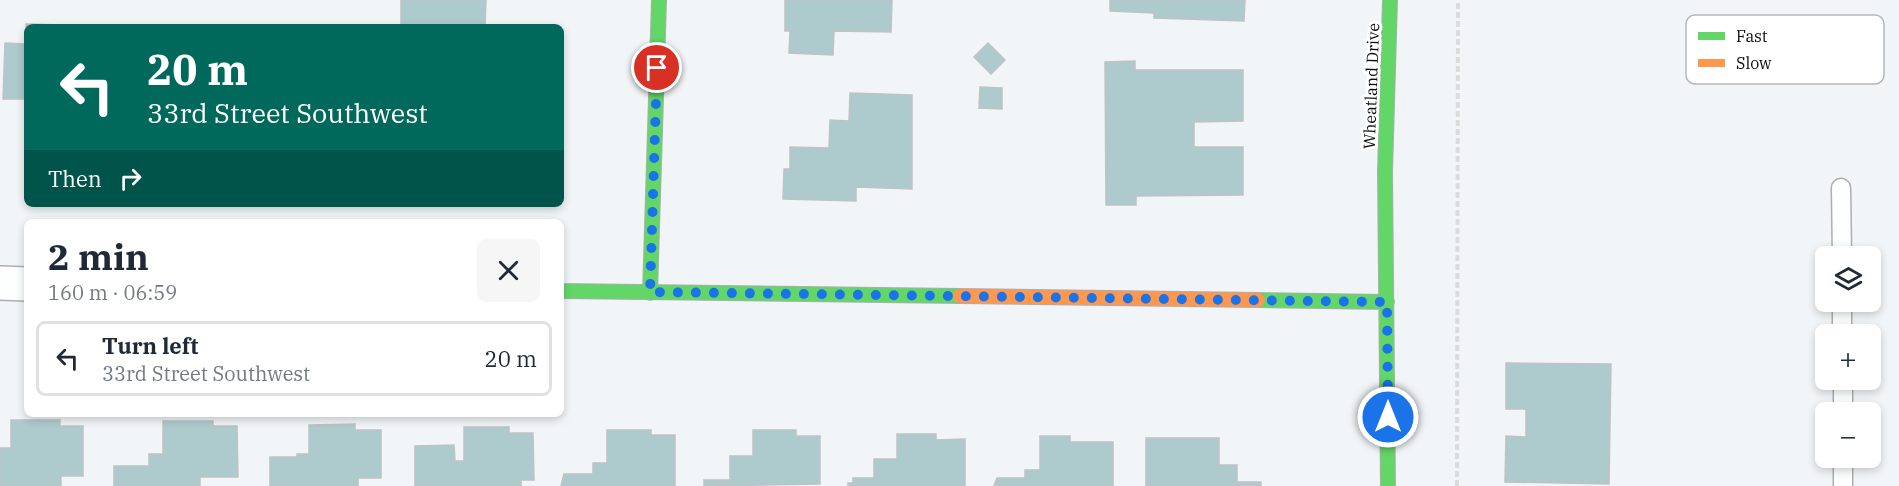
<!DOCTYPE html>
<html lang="en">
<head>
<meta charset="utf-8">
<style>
	body { margin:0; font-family:"IBM Plex Serif",serif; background:#f6f6f7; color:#1f2937; height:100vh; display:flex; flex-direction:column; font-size:22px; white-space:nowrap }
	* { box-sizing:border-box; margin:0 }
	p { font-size:20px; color:#747a83 }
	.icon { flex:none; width:33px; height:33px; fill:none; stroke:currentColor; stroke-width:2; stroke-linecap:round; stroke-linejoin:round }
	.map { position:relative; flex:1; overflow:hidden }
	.side { position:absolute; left:24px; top:219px; width:540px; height:198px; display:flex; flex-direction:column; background:#fff; border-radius:9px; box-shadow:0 3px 9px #0003 }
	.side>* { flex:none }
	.guide { position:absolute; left:24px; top:24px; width:540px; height:183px; border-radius:9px; box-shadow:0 3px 9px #0003; background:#00695c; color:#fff; overflow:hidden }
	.buttons { position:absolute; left:1815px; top:246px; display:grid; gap:12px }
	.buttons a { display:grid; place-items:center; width:66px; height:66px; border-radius:9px; background:#fff; box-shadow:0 3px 9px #0003; font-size:30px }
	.pin { position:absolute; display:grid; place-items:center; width:51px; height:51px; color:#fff; margin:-26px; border:3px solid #fff; border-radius:50%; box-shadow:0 2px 6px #0007 }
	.me { position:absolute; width:66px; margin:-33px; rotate:0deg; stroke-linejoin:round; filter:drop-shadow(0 0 4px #0008) }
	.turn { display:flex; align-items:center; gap:21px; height:126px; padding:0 24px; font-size:27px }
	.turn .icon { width:78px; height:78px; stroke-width:2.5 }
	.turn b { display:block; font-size:42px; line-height:51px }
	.then { display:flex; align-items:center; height:57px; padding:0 24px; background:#0003; gap:12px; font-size:22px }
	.round { display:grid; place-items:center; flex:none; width:63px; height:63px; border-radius:9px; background:#f6f6f7 }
	.summary { display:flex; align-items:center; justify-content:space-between; height:102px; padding:0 24px }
	h1 { font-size:36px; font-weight:700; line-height:45px }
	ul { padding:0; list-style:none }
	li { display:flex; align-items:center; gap:18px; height:75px; margin:0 12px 9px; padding:0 12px; border:3px solid #e0e1e3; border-radius:9px }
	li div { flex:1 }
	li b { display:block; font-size:22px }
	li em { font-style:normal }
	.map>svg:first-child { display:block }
</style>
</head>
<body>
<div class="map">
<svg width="1899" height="486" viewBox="0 0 1899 486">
	<rect width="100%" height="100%" fill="#f2f5f7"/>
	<path fill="#adcbcc" stroke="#c0c2c3" stroke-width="1.5" d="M401 0H486L485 27H401Z
		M785 0H892L891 32 834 31 833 55 789 53 790 31H785Z
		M1110 0H1245L1244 21 1154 18V13L1110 11Z
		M26 24 61 25 27 27V99H3L5 43 26 44Z
		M988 43 1005 60 991 74 974 57Z
		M1135 61V70H1243V121L1194 122V147H1243V195L1136 196V205H1106L1105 62Z
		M980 87 1002 88V109L979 108Z
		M850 93 912 95V189L856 187V201L783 199 784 169H790V147L829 148 830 120 849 121Z
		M1506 363 1611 364 1609 484 1505 482 1506 436 1526 437V409H1506Z
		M11 420H60V426H83V476H61V486H0V448H11Z
		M163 421H213V426H237L238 477H200V486H114V466H149V454H163Z
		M355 424V430H381V478H358V486H270V457H297V454H309V425Z
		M464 427H509V433H533L534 480H521V486H415V446L454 445 455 461H464Z
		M607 430H651V435H675V486H561L564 474H593V463H607Z
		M753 430H796V436H820V484L704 486V480H730V456H753Z
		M897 434H936V440L965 439V486H848V483H853V478H874V459H897Z
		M1040 436H1070V442H1113V486H994L997 478H1025V470H1040Z
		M1146 438H1219V465H1237V482H1261V486H1146Z"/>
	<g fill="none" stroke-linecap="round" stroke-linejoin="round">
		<g stroke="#acaeaf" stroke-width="21">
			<path id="lane" d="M1841 188 1842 256
				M1842 302V334
				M1843 380V412
				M1843 458V486"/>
		</g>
		<g stroke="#acaeaf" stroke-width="36">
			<path id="street" d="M0 283 27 284"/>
		</g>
		<g stroke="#acaeaf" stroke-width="16">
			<path id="fast" d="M561 291 960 296
				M650 293 659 0
				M1258 300 1387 302
				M1388 486 1385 172 1390 0"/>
		</g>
		<g stroke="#acaeaf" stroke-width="16">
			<path id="slow" d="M960 296 1258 300"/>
		</g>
		<path stroke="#dadbdb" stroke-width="4" stroke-dasharray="6 3" stroke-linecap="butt" d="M1457 486 1458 0"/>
		<use href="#lane" stroke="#fdfefe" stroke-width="18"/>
		<use href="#street" stroke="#fdfefe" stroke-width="33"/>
		<use href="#fast" stroke="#63d668" stroke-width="14"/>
		<use href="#slow" stroke="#ff974d" stroke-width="14"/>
	</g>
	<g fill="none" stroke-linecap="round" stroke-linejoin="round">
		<path stroke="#1a73e8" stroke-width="10" stroke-dasharray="0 18" d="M657 68 650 292 1387 302 1388 417"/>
	</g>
	<g text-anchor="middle" stroke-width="6" stroke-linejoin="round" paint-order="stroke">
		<g font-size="16" fill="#0c0e0e" stroke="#fff">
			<text transform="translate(1371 86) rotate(-88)" y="6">Wheatland Drive</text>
		</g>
	</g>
	<rect x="1686" y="15" width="198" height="69" rx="9" fill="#fff" stroke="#b6b7b7" stroke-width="1.5"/>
	<rect x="1698" y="32" width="27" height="8" fill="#63d668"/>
	<rect x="1698" y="59" width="27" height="8" fill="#ff974d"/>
	<g font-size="16" fill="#0c0e0e">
		<text x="1736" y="42">Fast</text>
		<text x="1736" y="69">Slow</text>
	</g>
</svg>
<div class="buttons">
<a><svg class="icon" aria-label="layers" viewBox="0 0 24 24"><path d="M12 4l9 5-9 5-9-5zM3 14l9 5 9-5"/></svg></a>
<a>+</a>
<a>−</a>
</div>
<div class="pin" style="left:657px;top:68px;background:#d93025"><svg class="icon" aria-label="arrive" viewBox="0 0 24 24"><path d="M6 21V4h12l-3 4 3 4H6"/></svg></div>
<svg class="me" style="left:1388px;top:417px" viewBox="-20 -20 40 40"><circle r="17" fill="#1a73e8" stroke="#fff" stroke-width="3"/><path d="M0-11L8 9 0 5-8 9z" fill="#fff"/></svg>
<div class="guide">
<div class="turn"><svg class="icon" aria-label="left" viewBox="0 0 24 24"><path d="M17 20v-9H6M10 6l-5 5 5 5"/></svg><div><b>20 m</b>33rd Street Southwest</div></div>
<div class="then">Then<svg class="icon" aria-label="right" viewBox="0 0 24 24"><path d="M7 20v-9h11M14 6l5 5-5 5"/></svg></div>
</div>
<section class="side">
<div class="summary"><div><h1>2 min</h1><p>160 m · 06:59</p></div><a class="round"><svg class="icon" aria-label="close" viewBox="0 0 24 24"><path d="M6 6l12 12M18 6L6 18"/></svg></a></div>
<ul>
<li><svg class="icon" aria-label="left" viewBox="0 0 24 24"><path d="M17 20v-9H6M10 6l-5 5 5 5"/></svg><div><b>Turn left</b><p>33rd Street Southwest</p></div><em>20 m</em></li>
</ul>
</section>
</div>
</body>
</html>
